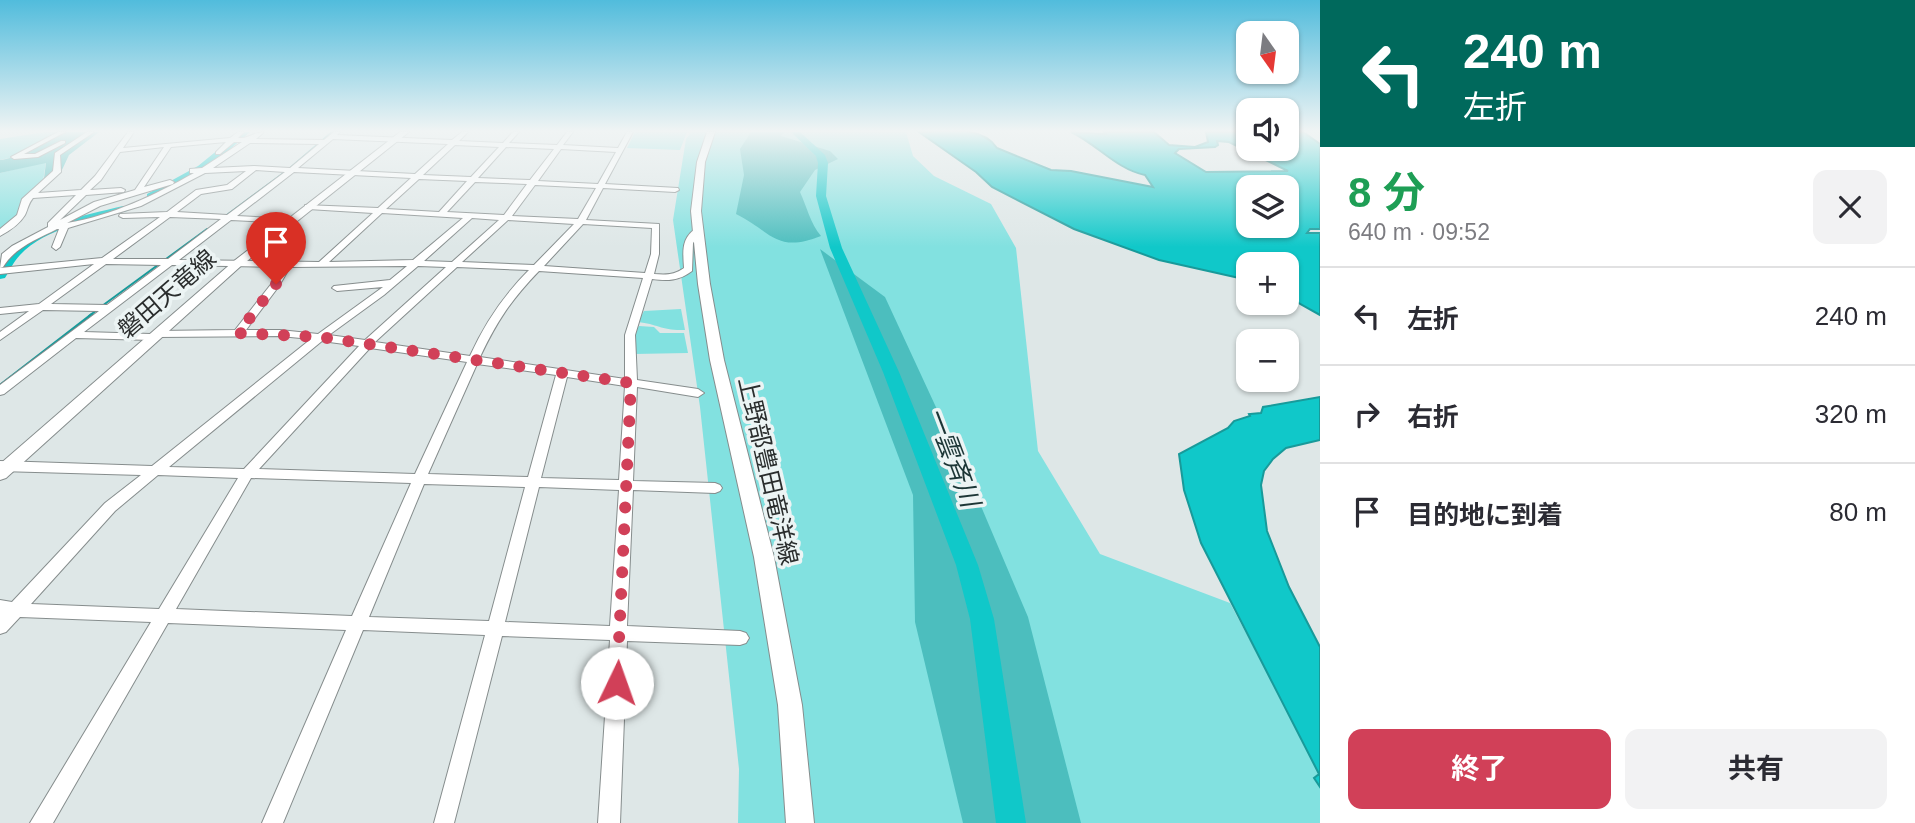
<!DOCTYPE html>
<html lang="ja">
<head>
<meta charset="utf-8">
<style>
	body { margin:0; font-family:Arial,"Noto Sans JP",sans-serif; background:#f2f2f3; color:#2b2b33; height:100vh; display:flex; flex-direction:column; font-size:26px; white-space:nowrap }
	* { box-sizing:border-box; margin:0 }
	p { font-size:23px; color:#7c7c81 }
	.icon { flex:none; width:38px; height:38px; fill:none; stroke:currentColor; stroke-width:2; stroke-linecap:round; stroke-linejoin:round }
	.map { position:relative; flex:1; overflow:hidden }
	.side { display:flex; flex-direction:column; background:#fff; width:595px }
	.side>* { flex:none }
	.top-card { background:#00695c; color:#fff; overflow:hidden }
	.needle { width:46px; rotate:166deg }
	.fabs { position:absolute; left:1236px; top:21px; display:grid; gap:14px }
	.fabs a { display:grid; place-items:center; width:63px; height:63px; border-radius:14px; background:#fff; box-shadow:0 2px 5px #0004; font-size:35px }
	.pin { position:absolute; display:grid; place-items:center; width:60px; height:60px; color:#fff; margin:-72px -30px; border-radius:50% 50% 50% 0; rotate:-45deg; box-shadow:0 0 7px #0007 }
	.pin .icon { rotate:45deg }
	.me { position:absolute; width:77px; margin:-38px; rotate:3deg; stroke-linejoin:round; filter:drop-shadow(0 0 5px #0008) }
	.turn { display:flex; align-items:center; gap:24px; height:147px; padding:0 28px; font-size:32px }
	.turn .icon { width:91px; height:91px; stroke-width:2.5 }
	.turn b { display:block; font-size:49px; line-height:60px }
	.round { display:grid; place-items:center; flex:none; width:74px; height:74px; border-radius:14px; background:#f2f2f3 }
	.summary { display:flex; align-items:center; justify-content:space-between; height:119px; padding:0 28px }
	h1 { font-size:42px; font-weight:700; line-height:52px; color:#1e9e55 }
	.cta { display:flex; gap:14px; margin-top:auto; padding:14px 28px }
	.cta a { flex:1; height:80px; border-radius:14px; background:#d14058; color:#fff; font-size:28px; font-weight:700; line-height:80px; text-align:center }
	.cta a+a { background:#f2f2f3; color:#2b2b33 }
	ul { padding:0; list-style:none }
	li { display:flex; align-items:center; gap:21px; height:98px; padding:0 28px; border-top:2px solid #e1e1e2 }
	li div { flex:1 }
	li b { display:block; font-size:26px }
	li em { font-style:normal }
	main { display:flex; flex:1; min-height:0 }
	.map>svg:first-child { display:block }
</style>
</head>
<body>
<main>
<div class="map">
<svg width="1320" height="823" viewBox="0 0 1320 823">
	<rect width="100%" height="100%" fill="#dee7e7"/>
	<path fill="#82e1e0" d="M46 132H62L14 157 0 160V139Z
		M635 132H687L680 150 627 148Z
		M691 132H906L913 156 934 176 991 204 1016 248 1038 451 1100 554 1230 603 1320 772V823H738L739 769 700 407 673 220 686 139Z
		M46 162 43 181 39 183 20 217 0 233V173Z
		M681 309 685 330C662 331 658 324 638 322L644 311Z
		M639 326 654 327 660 333H684L688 353 634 354 630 338Z"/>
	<path fill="#4cbebe" d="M62 132H99L69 155 61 172 43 186 46 163 0 173V160C14 159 50 142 62 132Z
		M751 132H784L781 136 830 151 838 159 815 170 800 192C807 207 810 223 821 236 776 254 771 231 736 214L744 175 740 149Z
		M820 249 885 297 972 485 1028 617 1081 823H963L915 622 913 495Z"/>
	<path fill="#10c8c9" stroke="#189a9a" stroke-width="2" fill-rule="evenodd" d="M919 132C946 132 981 124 997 148L1051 170 1071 171 1153 187 1145 175C1116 169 1097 144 1071 132L1106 134 1104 132H1154L1169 145 1195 147 1208 142 1206 132H1248V149H1286V132H1303L1320 144V229H1310L1307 233H1320V315L1286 296V264H1248V280L1159 260 1074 229 992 187 976 172ZM1217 141 1229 142 1288 171 1206 172 1175 153 1179 149 1215 147 1218 145ZM1286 187V226H1248V187Z
		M1320 397V440L1286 448 1273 459 1264 471 1261 485 1267 531 1289 587 1320 647V787L1314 778 1319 774 1201 543 1184 490 1179 454 1228 428 1234 421 1250 416 1249 414 1261 413 1263 407Z"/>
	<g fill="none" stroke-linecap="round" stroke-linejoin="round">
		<path stroke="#189a9a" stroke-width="2" d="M227 215 289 169 332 132
			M102 306 207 229
			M89 316 97 310"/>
		<path stroke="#189a9a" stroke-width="2.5" d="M0 385 92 314"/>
		<path fill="#10c8c9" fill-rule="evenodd" d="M240 132H250L206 170 155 198H147V194L198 166Z
			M791 132H800L825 155 828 163 826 196 842 248 899 372 978 565 994 619 1026 823H996L970 619 956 565 883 372 830 248 816 196 818 163 816 156Z
			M123 206 129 209 127 211C92 221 46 227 20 255 14 261 10 270 5 278L0 279V265C27 225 79 217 123 206Z"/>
		<g stroke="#868d8d" stroke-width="2">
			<path id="minor" d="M58 132H65L24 154H35L61 141H65V143L38 157 14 159 11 157Z
				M87 132H94L60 155 61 172 38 193 81 190 95 176 128 132H134L123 148 230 138 238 132H244L238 138C248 139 254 132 264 132L256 139 324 140 334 132H340L337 135 452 140 462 132H468L459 141 503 143 513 132H519L509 143 557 145 567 132H573L563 145 618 148 627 132H633L605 184 678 188 679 190 675 192 603 188 586 220 659 224V254L654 274C666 275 674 275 684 268 683 252 681 239 695 229L702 231 693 243 692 271C679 281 668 281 652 279L635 335 637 380 698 389 704 393 698 397 637 387 633 481 715 483 720 485 722 488 720 491 715 493 633 490 627 626 740 631 746 633 749 638 746 643 740 645 627 641 620 823H598L610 640 502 636 454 823H434L485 635 363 630 283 823H262L346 630 168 623 53 823H30L151 622 20 617 6 632 0 634V600L12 602 105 503 141 475 0 471V461L152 466 311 339 280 336 157 337 152 340 76 338 4 394 0 395V385L99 311 43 310 0 340V332L29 311 0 314V308L39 304 94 264 0 274V268L102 258 160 217 123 218 119 216 120 214 167 212 196 190 227 185 246 171 205 173 141 206 68 228 60 247 56 250 52 247 59 229H57C38 239 15 247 3 267L0 268 2 254 12 246 48 227V223L76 195 33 198C28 204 28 209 25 215 19 225 9 231 0 236V229L17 215 22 199 53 171 55 153ZM333 139 448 144 415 174 298 168ZM226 142 216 152V154H220L234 142H242L202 168 190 169V173H194C155 195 111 216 67 223L100 206 173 184 174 182 170 180 144 187 171 147ZM250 143 319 144 290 168 254 166 213 168ZM455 145 499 147 471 177 423 175ZM164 147 135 190 94 202 60 220 86 195 124 192 125 190 121 188 90 190 101 180 120 152ZM506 147 554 149 530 180 478 178ZM561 149 616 152 598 184 538 181ZM256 170 285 172 227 215 177 212 201 194 232 189ZM294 172 411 178 378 208 305 205V209H308L373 213 319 262 179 260 231 220 293 223V219H290L237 216ZM419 179 467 181 439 212 386 209ZM475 182 527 184 504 215 447 212ZM535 185 596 188 578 219 512 216ZM382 213 463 218 413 260 329 262ZM170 217 221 219 168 259H113ZM472 218 499 220 452 262 424 261ZM508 220 574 224 534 265 462 262ZM583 224 652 228 651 254 645 273 544 266ZM106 264 161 265 107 305 51 304ZM172 265 281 267 272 283 235 330 156 331 151 334 84 332ZM407 266 390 280 334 286 332 288 337 291 383 287 318 334 280 330H246L279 286 290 267ZM418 266 446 267 365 340 329 335 384 295ZM457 267 529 270C503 296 485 323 470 356L375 342ZM539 271 643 278 625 335V379L480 357C497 321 511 300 539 271ZM322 341 359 346 244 469 169 467ZM370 348 467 362 415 474 259 469ZM477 364 556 375 528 477 428 474ZM567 377 625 386 619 480 541 478ZM158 475 238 478 159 609 31 604 115 511ZM251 478 411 483 352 616 176 609ZM424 484 525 487 489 621 369 617ZM539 487 619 490 610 626 505 622Z"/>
		</g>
		<g stroke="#868d8d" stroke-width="2">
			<path id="major" d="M400 132H409L242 265 6 478 0 480V464L234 261Z
				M707 132H715L705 162 701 211 710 284 724 360 774 557 802 705 814 823H786L778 705 754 557 710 360 698 284 691 211 697 162Z"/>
		</g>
		<use href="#minor" fill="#fff" fill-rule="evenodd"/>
		<use href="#major" fill="#fff" fill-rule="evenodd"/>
	</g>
	<linearGradient id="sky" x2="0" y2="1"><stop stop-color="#51bcdc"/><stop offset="0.53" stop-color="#f0f4f4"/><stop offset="1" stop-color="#f0f4f4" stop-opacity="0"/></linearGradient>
	<rect width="1320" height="247" fill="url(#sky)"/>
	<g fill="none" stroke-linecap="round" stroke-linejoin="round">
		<path stroke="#d14058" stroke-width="12" stroke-dasharray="0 21.6" d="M276 284 238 333 320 337 631 383 617 683"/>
	</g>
	<g text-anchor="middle" stroke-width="7" stroke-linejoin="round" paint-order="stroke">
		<g font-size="24" fill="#2a2d2d" stroke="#ecf4f4">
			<text transform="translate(167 294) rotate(-41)" y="8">磐田天竜線</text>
			<text transform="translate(768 471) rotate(77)" y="8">上野部豊田竜洋線</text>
		</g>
		<g font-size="26" font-style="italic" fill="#1c3636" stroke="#ecf4f4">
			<text transform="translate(953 457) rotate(69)" y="9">一雲斉川</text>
		</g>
	</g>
</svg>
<div class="fabs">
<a><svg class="needle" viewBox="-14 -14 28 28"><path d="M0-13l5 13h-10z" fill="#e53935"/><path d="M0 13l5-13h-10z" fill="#7c7c81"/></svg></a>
<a><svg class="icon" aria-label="sound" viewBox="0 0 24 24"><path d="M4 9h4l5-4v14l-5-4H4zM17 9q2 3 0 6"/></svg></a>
<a><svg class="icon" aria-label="layers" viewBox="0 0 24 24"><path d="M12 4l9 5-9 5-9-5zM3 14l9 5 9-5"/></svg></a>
<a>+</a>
<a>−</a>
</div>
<div class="pin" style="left:276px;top:284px;background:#d93025"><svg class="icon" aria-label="arrive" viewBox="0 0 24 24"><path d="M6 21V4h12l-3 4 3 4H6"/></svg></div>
<svg class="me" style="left:617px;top:683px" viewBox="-20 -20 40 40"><circle r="19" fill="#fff"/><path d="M0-13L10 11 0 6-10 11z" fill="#d14058"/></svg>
</div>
<section class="side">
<div class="top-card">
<div class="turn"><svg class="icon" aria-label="left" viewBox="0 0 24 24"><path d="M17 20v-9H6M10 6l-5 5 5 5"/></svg><div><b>240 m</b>左折</div></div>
</div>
<div class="summary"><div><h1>8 分</h1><p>640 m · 09:52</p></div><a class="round"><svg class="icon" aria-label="close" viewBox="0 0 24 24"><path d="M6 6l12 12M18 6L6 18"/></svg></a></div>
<ul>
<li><svg class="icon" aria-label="left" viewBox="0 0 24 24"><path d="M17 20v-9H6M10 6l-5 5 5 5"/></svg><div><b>左折</b></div><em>240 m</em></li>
<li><svg class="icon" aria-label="right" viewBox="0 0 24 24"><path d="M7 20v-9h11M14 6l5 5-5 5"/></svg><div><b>右折</b></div><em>320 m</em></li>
<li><svg class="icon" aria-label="arrive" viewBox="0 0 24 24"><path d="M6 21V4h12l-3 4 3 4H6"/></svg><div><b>目的地に到着</b></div><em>80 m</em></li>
</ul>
<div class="cta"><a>終了</a><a>共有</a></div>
</section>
</main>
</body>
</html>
